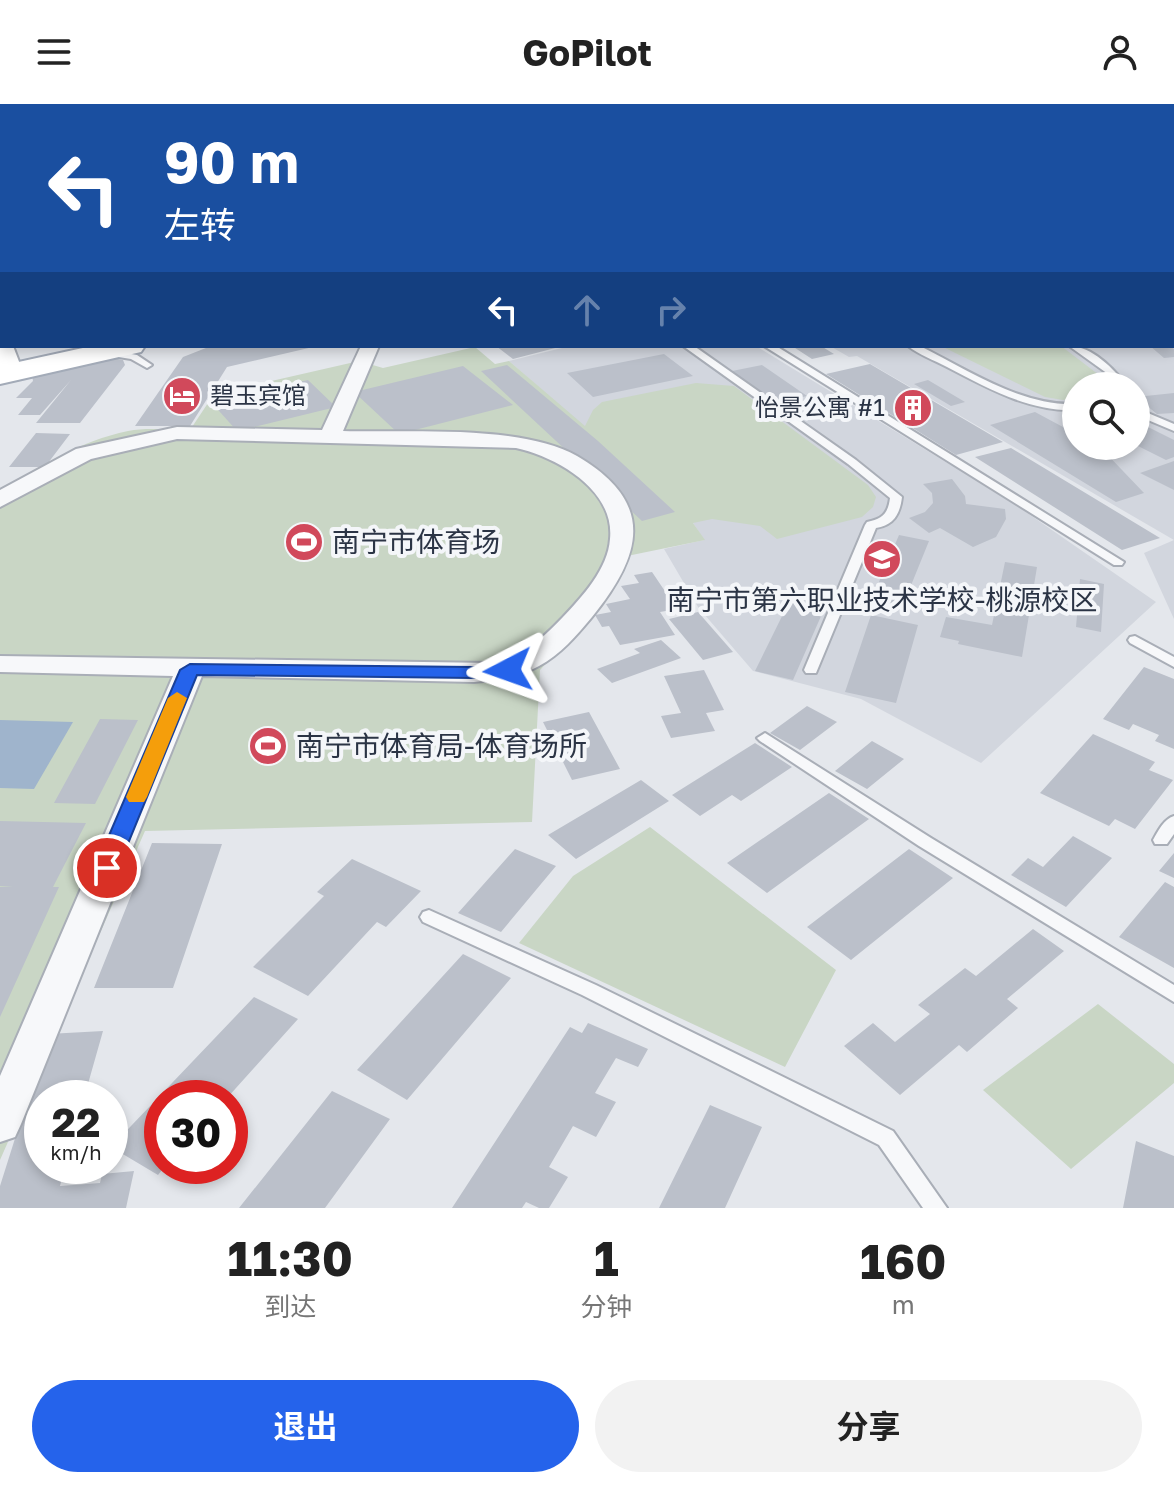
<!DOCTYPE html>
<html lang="zh">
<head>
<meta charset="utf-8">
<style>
	body { margin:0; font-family:"Golos Text","Noto Sans SC",sans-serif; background:#f2f2f2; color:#222; height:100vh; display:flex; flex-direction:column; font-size:30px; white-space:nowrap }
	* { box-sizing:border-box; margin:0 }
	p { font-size:26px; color:#767676 }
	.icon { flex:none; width:44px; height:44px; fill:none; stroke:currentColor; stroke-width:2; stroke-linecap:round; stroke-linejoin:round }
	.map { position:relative; height:1104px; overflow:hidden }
	.sheet { display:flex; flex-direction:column; background:#fff; flex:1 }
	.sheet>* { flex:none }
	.banner { position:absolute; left:0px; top:0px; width:1174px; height:244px; box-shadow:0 4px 12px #0003; background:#1a4fa0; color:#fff; overflow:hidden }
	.tools { position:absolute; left:1062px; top:268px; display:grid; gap:16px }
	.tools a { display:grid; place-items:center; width:88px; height:88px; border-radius:50%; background:#fff; box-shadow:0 4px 12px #0003; font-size:40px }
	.speed { position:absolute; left:24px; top:976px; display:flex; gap:16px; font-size:40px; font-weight:700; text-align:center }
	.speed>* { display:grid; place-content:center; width:104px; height:104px; border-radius:50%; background:#fff; box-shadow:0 4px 12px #0003; line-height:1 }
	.speed small { font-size:20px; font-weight:400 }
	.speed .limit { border:12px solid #d22; background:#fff; color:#111 }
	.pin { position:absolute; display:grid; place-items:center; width:68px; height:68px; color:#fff; margin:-34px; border:4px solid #fff; border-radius:50%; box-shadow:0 2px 8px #0007 }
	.me { position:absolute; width:88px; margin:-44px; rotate:266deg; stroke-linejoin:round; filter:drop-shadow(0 0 6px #0008) }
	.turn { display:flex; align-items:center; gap:28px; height:168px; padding:0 32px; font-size:36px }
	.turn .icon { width:104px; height:104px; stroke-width:2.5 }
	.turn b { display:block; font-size:56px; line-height:68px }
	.lanes { display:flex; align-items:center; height:76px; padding:0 32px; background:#0003; justify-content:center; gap:40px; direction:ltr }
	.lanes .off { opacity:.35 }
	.eta { display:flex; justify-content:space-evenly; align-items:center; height:136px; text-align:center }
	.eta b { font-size:48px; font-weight:700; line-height:56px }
	.action { display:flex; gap:16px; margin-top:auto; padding:16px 32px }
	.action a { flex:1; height:92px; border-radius:48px; background:#2563eb; color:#fff; font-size:32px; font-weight:700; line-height:92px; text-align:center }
	.action a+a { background:#f2f2f2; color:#222 }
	header { display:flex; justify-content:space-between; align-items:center; height:104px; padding:0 32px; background:#fff; font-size:36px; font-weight:700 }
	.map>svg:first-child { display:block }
</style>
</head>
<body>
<header><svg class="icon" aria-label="menu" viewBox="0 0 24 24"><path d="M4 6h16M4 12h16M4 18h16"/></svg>GoPilot<svg class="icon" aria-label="person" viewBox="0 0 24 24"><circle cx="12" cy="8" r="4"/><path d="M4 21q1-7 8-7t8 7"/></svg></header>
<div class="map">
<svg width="1174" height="1104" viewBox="0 0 1174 1104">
	<rect width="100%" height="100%" fill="#e4e7ec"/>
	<path fill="#d2d6de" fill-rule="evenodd" d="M1172 236 1174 238V515L1144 449 1174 436 857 252 849 253 830 242H1172ZM1076 282H1136V342H1076Z
		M570 242H756L949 360 968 368 1156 498 981 659 861 595 753 567 698 503 664 445 704 436 693 419 509 257Z"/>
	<path fill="#c9d6c5" d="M941 242H1061L1107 277V282H1076V294L1063 296 1045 293Z
		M475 243 495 260 509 257 585 322 593 306 602 298 696 279 734 282 868 381 876 393 873 403 862 413 777 435 760 422 712 415 693 419 705 436 627 452 609 490 540 566 532 718 145 727 0 1056V387C41 362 80 337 128 327 147 323 170 326 190 326L214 290 359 257 383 264Z
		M650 723 836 866 785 963 519 839 573 772Z
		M1098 900 1174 960V979L1071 1065 983 986Z"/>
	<path fill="#9fb4cc" d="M0 616 73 618 34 685 0 684Z"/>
	<path fill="#bbc0ca" d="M211 242 313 243 227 263 190 322H135L183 253Z
		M496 242H559V243L513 255Z
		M792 242H821L834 250 812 255Z
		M1150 242H1171L1174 245V253L1164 254Z
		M664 250 693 272 593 293 567 269Z
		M113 254 123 256 125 261 80 319H36L71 276 40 311H18L32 294H16L33 277 32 271Z
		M870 260 1003 338 956 351 826 270Z
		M507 261 598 337 675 408 642 417 481 267Z
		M762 261 807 292 776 299 732 267Z
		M463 262 513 301 399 330 354 288Z
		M308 276 336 303 237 327 211 298Z
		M928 276 965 298 951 302 914 280Z
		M1174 289V309L1157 310 1136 293Z
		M1035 308 1076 330V342L1101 344 1144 389 1116 398 990 321Z
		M1136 317 1174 336V353L1166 356 1136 341Z
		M36 329 70 330 45 363H9Z
		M1011 344 1160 434 1122 446 975 353Z
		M1174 357V386L1140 369Z
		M952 375 965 392 966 400 1005 405 1006 415 996 433 973 443 940 424 929 429 909 414 925 408 933 399 932 389 923 380Z
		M899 431 929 437 901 506 870 499Z
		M1005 458 1037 463 1022 553 958 540 959 537 940 533 946 513 992 521Z
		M652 468 677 505 660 508 675 531 620 541 609 522 602 523 595 511 611 508 606 500 630 495 621 482 639 479 634 471Z
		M1080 475 1104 480 1101 528 1076 523Z
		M790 496 825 503 793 576 755 567Z
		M698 508 733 548 703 556 669 515Z
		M871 511 918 521 896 599 845 588Z
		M661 536 681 554 612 579 597 565 640 549 634 545Z
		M1144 563 1174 575V645L1155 637 1159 631 1133 620 1129 626 1103 615Z
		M704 566 724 606 706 609 715 627 671 634 661 612 681 609 664 572Z
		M807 602 837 618 800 646 770 629Z
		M589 608 620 665 572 676 543 618Z
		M100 615 138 616 95 700 54 699Z
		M1093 630 1155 658 1149 666 1173 676 1135 725 1115 715 1109 722 1040 689Z
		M872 637 904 655 867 685 835 667Z
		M755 639 792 663 741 697 732 691 700 712 672 691Z
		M641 676 669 697 576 755 548 731Z
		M829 689 869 715 767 789 727 759Z
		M0 717 86 719 53 783H59L0 913V783L13 782H0Z
		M1073 732 1112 754 1066 803 1011 771 1028 754 1043 763Z
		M152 739 222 740 173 884H94Z
		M515 745 556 762 501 828 458 809Z
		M909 745 953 774 851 856 807 823Z
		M1174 749V774L1159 767Z
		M352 755 421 787 386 823 377 818 308 892 253 863 324 792 317 788Z
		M1165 778 1174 783V864L1119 833Z
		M1033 825 1064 847 1007 895 1018 904 967 948 959 941 900 991 844 942 873 919 895 938 930 910 918 901 965 864 976 872Z
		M463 850 511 874 407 996 357 966Z
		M254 893 298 915 227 994H162V1062H165L158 1071 111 1043Z
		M588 919 648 945 638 963 616 954 595 989 616 998 596 1033 573 1022 549 1063 568 1073 549 1104H539L526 1098 522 1104H452L570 923 582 929Z
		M103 927 84 994H42V1062H65L60 1082 100 1079 102 1070 134 1067 126 1104H0V1082L48 930Z
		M332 987 390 1015 325 1104H239Z
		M710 1001 762 1023 725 1104H659Z
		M1136 1037 1174 1052V1104H1123Z"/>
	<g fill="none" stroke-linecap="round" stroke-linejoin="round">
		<g stroke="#a9aeb7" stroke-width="4">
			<path id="lane" d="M1172 52H1174V56H1172Z
				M0 68H2V72H0Z
				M1172 68H1174V73H1172Z
				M0 150H2V154H0Z
				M0 186H2V192H0Z
				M683 242H694L856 356 902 393C900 410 894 421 876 424L816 569H806L804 566 865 421 867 418C882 415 888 410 890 394L848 360Z
				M764 242H776L1124 458 1122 461H1114Z
				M908 242H920C968 266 1021 302 1076 300V306C1030 308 987 284 947 263 934 256 919 251 908 242Z
				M1069 242C1092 242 1114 265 1127 282H1117L1108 270Z
				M109 246 137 251 152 261 147 264 131 255 106 251V247Z
				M1136 304 1174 320V327L1136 311Z
				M1135 532 1174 553V563L1130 539 1128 536 1130 533Z
				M765 629 931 734 1174 881V898L919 742 760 637 757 634Z
				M1174 712V730L1167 740H1155L1153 736C1158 727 1164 715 1174 712Z
				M429 806 596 881 893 1027 947 1104H923L879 1041 582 891 423 818 420 813 423 808Z"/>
		</g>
		<g stroke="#a9aeb7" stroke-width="4">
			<path id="street" d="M361 242H379L343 327C409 329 521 320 577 352 657 399 642 451 592 513 577 531 560 551 539 562 519 573 496 576 474 578L202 572 21 1020 15 1033 0 1038V972L173 572 0 568V552L491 559C522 554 542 535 563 513 582 493 608 465 610 435 615 386 557 353 516 344L177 335 91 355 0 403V386L76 345 177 323 322 326Z"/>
		</g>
		<g stroke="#a9aeb7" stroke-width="4">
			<path id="secondary" d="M844 0H862L864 2H846Z
				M0 234 2 242H13L23 268 19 274 10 276 0 273Z"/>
		</g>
		<g stroke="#a3abb8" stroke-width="4">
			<path id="primary" d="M1067 0H1088L1065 2Z
				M1172 159H1174V174H1172Z
				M92 242H145L141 248 0 280V262Z"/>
		</g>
		<use href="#lane" fill="#f7f8fa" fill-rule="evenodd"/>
		<use href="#street" fill="#f7f8fa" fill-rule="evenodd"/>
		<use href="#secondary" fill="#fff" fill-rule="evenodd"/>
		<use href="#primary" fill="#fff" fill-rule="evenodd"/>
	</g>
	<path fill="#2563eb" stroke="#184099" stroke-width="2" d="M190 560 474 563 508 560 517 566 508 571 474 574 197 571 118 764 114 770H99L95 764 180 566Z"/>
	<path fill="#f59e0b" d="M177 588 187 594 147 693 144 698H129L126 693 168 594Z"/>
	<defs>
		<g id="hotel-disc" transform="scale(2)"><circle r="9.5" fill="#d1495b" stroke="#f4f6f9"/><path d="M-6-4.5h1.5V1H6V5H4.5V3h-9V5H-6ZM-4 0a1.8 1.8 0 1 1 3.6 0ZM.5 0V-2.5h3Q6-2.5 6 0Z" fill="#fff"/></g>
		<g id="building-disc" transform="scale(2)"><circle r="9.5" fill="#d1495b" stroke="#f4f6f9"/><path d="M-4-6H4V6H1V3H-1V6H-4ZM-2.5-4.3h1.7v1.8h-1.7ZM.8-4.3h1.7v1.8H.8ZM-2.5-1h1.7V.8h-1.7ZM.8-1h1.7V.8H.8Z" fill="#fff"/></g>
		<g id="stadium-disc" transform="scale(2)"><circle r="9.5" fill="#d1495b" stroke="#f4f6f9"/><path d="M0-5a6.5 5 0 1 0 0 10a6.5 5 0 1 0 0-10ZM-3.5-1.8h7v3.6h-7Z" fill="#fff"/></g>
		<g id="school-disc" transform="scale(2)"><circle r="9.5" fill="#d1495b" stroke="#f4f6f9"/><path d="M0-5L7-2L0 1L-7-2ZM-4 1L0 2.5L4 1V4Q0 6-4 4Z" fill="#fff"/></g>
	</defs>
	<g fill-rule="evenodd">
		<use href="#hotel-disc" x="182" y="292"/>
		<use href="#building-disc" x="913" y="304"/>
		<use href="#stadium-disc" x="304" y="438"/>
		<use href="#school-disc" x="882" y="455"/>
		<use href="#stadium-disc" x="268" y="642"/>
	</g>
	<g text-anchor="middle" stroke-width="8" stroke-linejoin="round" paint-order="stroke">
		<g font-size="24" fill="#2b3445" stroke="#f4f6f9" text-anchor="start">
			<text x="210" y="300">碧玉宾馆</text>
			<text x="885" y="312" text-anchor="end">怡景公寓 #1</text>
		</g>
		<g font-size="28" fill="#2b3445" stroke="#f4f6f9" text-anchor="start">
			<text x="332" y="448">南宁市体育场</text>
			<text x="882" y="506" text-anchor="middle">南宁市第六职业技术学校-桃源校区</text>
			<text x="296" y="652">南宁市体育局-体育场所</text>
		</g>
	</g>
</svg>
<div class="tools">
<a><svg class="icon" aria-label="search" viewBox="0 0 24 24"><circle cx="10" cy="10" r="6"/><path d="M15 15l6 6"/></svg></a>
</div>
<div class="speed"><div>22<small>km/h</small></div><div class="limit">30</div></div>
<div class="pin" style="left:107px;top:764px;background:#d93025"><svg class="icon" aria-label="arrive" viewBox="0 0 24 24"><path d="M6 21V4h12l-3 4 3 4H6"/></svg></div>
<svg class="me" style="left:508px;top:566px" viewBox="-20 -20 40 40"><path d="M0-17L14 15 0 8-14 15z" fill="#2563eb" stroke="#fff" stroke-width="4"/></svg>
<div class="banner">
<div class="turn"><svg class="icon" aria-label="left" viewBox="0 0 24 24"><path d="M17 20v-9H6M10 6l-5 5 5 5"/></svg><div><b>90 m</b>左转</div></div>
<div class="lanes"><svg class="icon" aria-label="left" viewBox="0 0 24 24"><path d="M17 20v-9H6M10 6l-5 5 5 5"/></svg><svg class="icon off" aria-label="ahead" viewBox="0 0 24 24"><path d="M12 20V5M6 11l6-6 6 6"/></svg><svg class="icon off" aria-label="right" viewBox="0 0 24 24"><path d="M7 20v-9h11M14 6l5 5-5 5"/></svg></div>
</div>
</div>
<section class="sheet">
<div class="eta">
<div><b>11:30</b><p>到达</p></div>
<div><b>1</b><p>分钟</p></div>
<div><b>160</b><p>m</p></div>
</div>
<div class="action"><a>退出</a><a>分享</a></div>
</section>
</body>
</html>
